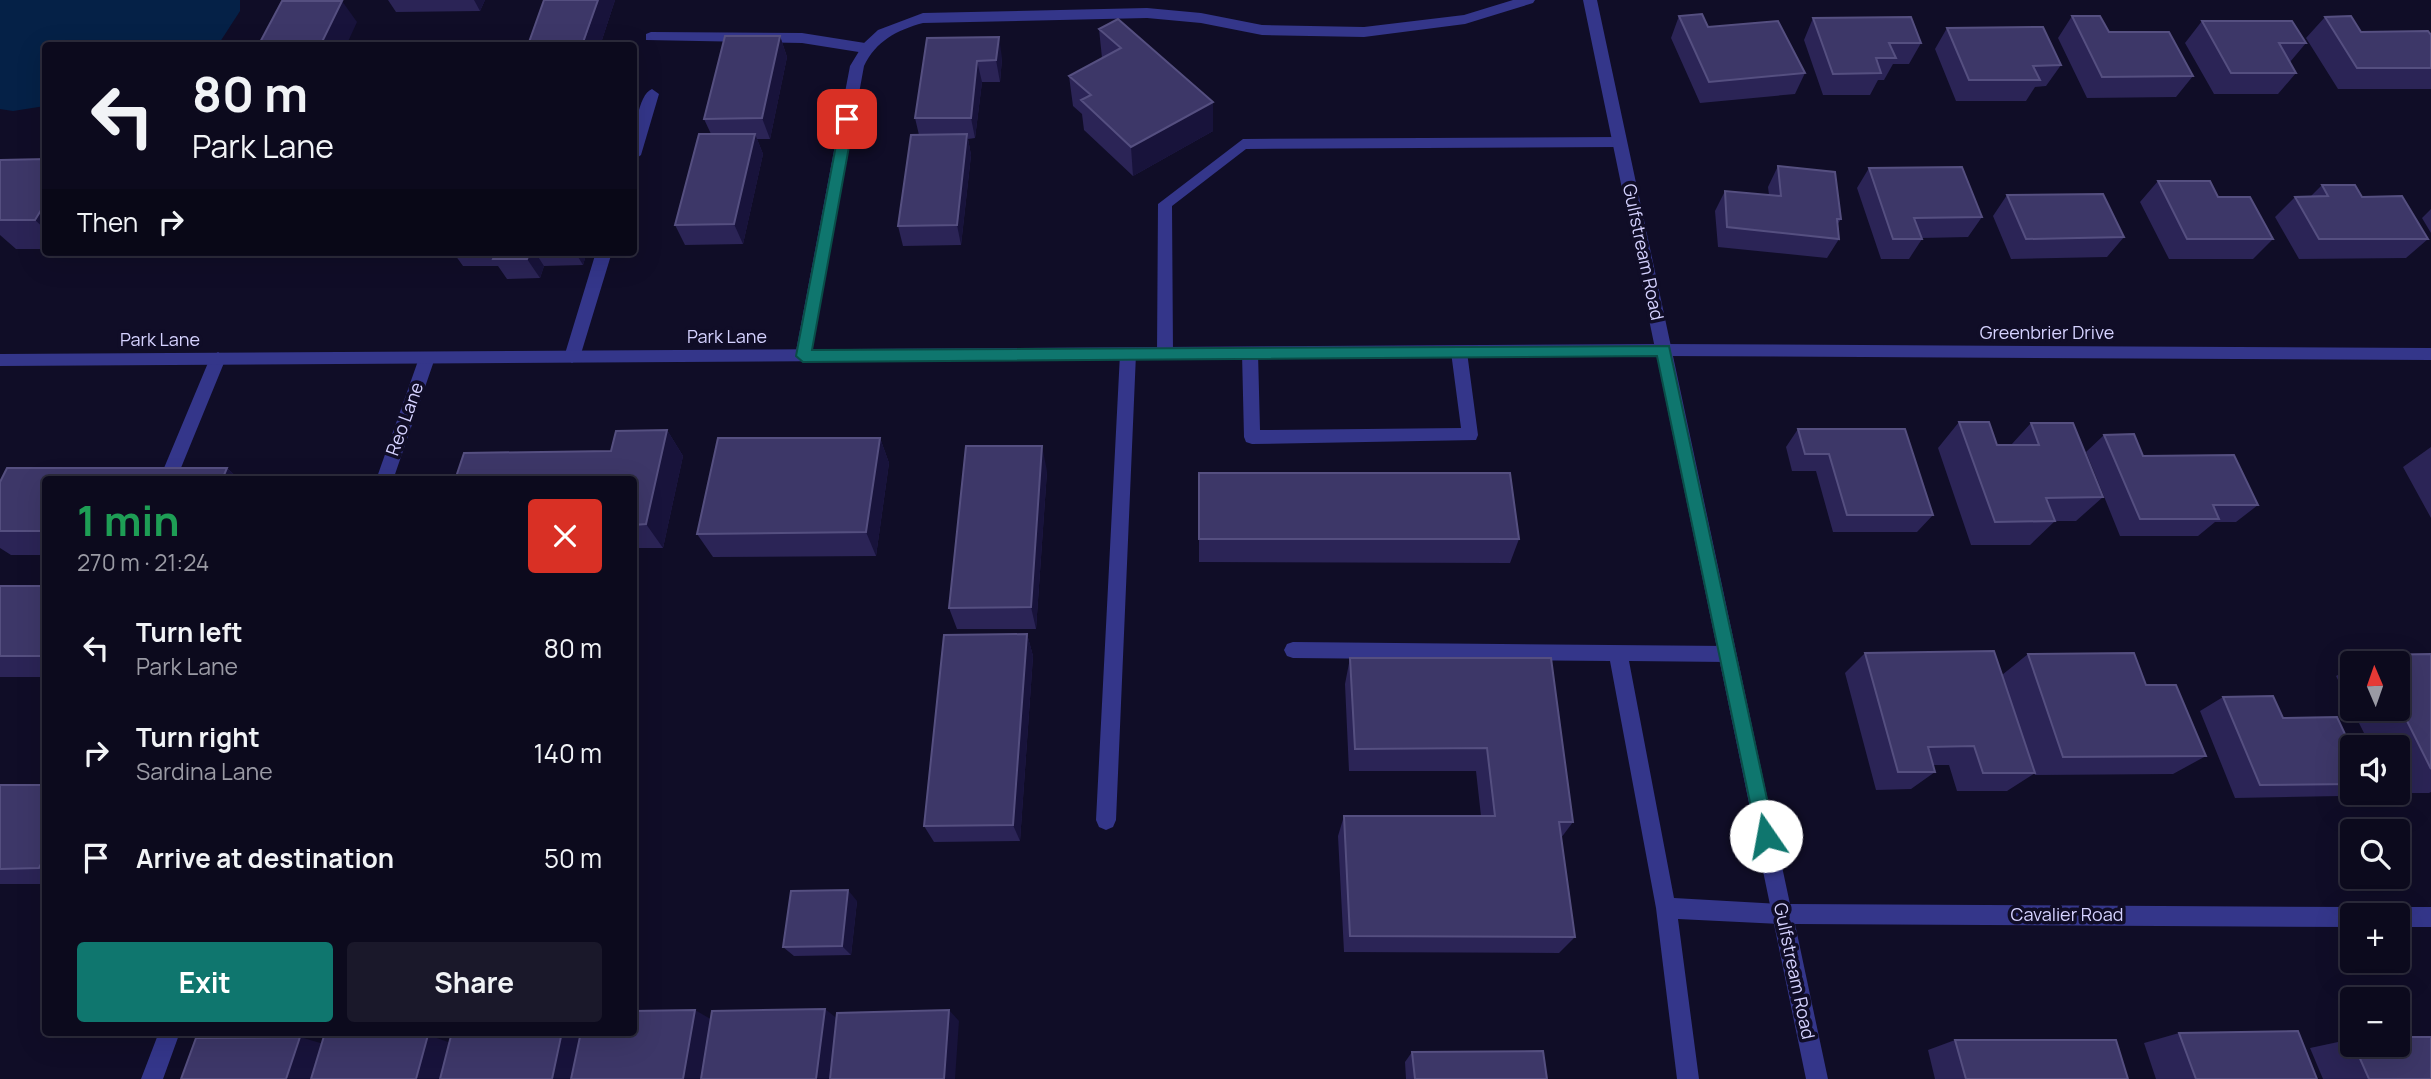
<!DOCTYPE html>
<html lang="en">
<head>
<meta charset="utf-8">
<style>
	body { margin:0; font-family:Manrope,sans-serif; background:#1a182a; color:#f1f3f6; height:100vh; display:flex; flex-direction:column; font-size:26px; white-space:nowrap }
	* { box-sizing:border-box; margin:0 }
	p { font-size:23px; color:#9a9aa4 }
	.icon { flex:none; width:38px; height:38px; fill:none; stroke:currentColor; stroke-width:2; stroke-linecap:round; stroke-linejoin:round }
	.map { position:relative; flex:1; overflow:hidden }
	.sheet { position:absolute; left:42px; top:476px; width:595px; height:560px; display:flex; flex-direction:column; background:#0c0a1d; border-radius:7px; box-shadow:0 7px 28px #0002,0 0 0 2px #2c2b3b }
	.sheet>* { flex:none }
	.top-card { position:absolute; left:42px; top:42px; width:595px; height:214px; border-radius:7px; box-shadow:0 7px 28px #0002,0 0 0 2px #2c2b3b; background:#0c0a1d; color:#f1f3f6; overflow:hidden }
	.needle { width:46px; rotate:358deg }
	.tools { position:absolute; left:2340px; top:651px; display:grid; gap:14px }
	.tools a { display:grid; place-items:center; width:70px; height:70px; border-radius:7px; background:#0c0a1d; box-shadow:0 7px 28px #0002,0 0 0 2px #2c2b3b; font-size:35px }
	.pin { position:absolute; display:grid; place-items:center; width:60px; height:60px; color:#fff; margin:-30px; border-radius:14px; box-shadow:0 4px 10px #0006 }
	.me { position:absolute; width:77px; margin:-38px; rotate:348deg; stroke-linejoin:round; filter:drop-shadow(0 0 5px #0008) }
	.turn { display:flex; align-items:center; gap:24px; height:147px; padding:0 35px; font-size:32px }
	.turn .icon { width:91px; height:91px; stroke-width:2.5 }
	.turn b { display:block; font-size:49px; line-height:60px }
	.then { display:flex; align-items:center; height:66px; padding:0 35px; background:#0003; gap:14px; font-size:26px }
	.round { display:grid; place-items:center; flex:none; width:74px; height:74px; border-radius:7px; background:#1a182a }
	.headline { display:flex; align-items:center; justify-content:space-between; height:119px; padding:0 35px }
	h1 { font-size:42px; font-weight:700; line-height:52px; color:#1e9e55 }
	.button { display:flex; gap:14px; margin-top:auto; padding:14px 35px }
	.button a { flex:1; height:80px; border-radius:7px; background:#0f766e; color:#fff; font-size:28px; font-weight:700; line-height:80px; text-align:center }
	.button a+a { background:#1a182a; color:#f1f3f6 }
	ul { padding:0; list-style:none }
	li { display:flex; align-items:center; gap:21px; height:105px; padding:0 35px }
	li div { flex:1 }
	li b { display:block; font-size:26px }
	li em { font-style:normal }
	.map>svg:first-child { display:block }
</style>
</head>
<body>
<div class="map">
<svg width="2431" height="1079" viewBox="0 0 2431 1079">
	<rect width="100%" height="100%" fill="#100d27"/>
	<path fill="#052147" d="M0 0H240V11L218 45 46 46 45 106 13 111 0 109Z"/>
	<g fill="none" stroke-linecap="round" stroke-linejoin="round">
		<path fill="#34368a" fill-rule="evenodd" d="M651 32 802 33 865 43 872 48 865 53 802 43 646 40V34Z
			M652 89 659 94 641 155 634 160C633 145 636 95 652 89Z
			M1620 137 1627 142 1620 147 1246 149 1172 206 1173 353 1165 359 1157 353 1158 204 1243 139Z
			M596 252H612L580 357 572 363 564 357Z
			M1459 346 1467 352 1478 435 1476 440 1252 444 1246 442 1244 437 1242 353 1244 348 1250 347 1258 353 1260 430 1461 428 1451 352Z
			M1128 348 1136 354 1116 820 1113 827 1106 830 1099 827 1096 820 1120 354Z
			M218 352 226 358 176 480H159L210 358Z
			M1293 642 1727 646 1733 648 1736 654 1733 660 1727 662 1629 661 1674 898 1782 904 1789 907 1792 914 1789 921 1782 924 1678 919 1699 1079H1677L1656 908 1610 661 1293 658 1287 656 1284 650 1287 644Z"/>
		<path fill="#34368a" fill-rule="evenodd" d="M1513 0H1535L1533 3 1465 24 1364 37 1262 35 1201 23 1147 18 923 23C897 30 876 41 864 66L811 356 803 362 795 356 850 66 864 43 878 30 923 13 1147 8 1201 13 1262 25 1364 27 1464 15Z
			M1583 0H1597L1790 904 2352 907 2359 910 2361 915H2352V927L1795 924 1828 1079H1806Z
			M427 352 435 358 393 480H376L419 358Z
			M2398 907H2431V927H2398V915H2389L2391 910Z
			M159 1032H180L163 1079H141Z"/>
		<path fill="#34368a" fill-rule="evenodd" d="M1663 344 2431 348V360L1663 356 0 366V354Z"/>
	</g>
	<path fill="#2b2456" d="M388 0H485L480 11 396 12Z
		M544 0H615L600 46H528Z
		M1679 16 1708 27 1805 73 1795 94 1700 103 1671 38Z
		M2072 16 2109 32 2193 76 2176 97 2087 98 2058 38Z
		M2325 17 2361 32 2431 35V89H2338L2306 38Z
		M1813 18 1921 43 1909 64H1893L1884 80H1878L1870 95H1823L1804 40Z
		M2202 21 2306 43 2290 62 2296 73 2278 94H2214L2185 43Z
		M1947 28 2061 65 2046 86 2035 87 2026 101H1956L1935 49Z
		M1099 29 1213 131 1133 176 1084 130 1082 114 1073 106 1069 76 1102 58Z
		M780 36 787 57 770 139H757L763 154 743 244 685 245 675 225 711 134 704 119Z
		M927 38 1002 58 1000 82H982L975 138 968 139 971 155 961 245 903 246 898 226 919 135 915 118Z
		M46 159V249H16L0 235V160Z
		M1778 166 1841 219 1837 225 1839 239 1827 258 1718 247 1715 211 1725 191 1769 195 1768 187Z
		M1869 168 1982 217 1968 237 1921 238 1922 239 1909 259H1881L1857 188Z
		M2158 181 2273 239 2253 259H2169L2140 202Z
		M2322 185 2362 197 2428 239 2406 258 2299 259 2275 217 2295 197 2311 196Z
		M2007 195 2124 237 2107 257 2011 259 1993 216Z
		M2431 209V233L2422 218Z
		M173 252H353L351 257 179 258Z
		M453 252H587L583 265 544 266 540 278 507 279 498 266H463Z
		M1959 422 1997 445H2011L2031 423 2103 497 2076 521H2055L2030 545H1971L1938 448Z
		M1798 429 1933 515 1917 532H1833L1816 471H1792L1786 447Z
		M667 430 683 456 663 548H634V480L611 451Z
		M2104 435 2143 456 2258 505 2236 522H2215L2198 536H2120L2086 452Z
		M880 438 889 463 876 556 713 557 697 534Z
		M2431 447V518L2403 467Z
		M227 468 240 480H46V555H11L0 548V482Z
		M1047 471 1036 629H957L949 608Z
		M1199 539H1519L1510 563 1199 562Z
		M0 586H46V677H0Z
		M1027 634 1033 656 1020 841 934 842 924 826Z
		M1865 653 2035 773 2007 791H1957L1949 765H1933L1935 772 1911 789 1876 790 1845 673Z
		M2028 654 2146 685 2206 756 2173 774 2035 775 2002 675Z
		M2431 654V792L2429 793H2393H2398V747H2371L2352 709H2398V663H2358L2373 655Z
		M1350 658H1551L1573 822 1561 838 1575 937 1559 953 1344 952 1338 836 1344 816H1481L1476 771H1349L1345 684Z
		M2352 667V708L2336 676Z
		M2223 697 2283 718 2352 749V790L2341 796 2235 798 2200 711Z
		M0 785H46V884H0Z
		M857 901 851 955 794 956 783 947Z
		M2179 1033 2317 1079H2156L2144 1043Z
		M2352 1039V1045H2398L2431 1079H2323L2310 1048Z
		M1955 1040 2128 1079H1935L1928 1050Z
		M1412 1052 1547 1079H1406L1405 1062Z"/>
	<path fill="#18133b" d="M474 0H485L480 11Z
		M598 0H615L600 46H583Z
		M342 1 357 22 346 46H320Z
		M780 36 787 57 770 139 762 118Z
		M999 37 1002 58 1000 82 996 60Z
		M977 61 982 82 975 138 971 118Z
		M1213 102V131L1133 176 1131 147Z
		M755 134 763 154 743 244 734 224Z
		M967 134 971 155 961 245 957 225Z
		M46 202V230L35 220Z
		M530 252H535L544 266 540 278 527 259Z
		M575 252H587L583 265Z
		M667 430 683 456 663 548 646 524Z
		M880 438 889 463 876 556 866 532Z
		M1042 446 1047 471 1036 629 1031 607Z
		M227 468 240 480H222Z
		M1027 634 1033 656 1020 841 1013 825Z
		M46 854V871L39 868Z
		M848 890 857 901 851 955 842 946Z
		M825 1009 839 1020 832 1079H816Z
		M695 1010 714 1021 704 1079H683Z
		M949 1010 959 1021 955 1079H944Z
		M562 1032H589L579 1079H552Z
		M428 1035 457 1045 448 1079H416Z
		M300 1037 334 1047 324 1079H286Z"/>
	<path fill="#3d3768" stroke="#554f80" stroke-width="2" d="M544 0H598L582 45H528Z
		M282 1H342L320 46H258Z
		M1702 14 1708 27 1778 21 1805 73 1709 82 1679 16Z
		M2072 16H2100L2109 32H2169L2193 76 2102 77Z
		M2351 16 2361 32 2428 31 2431 35V68H2357L2325 17Z
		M1911 17 1921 43H1889L1896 58H1876L1881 73 1833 74 1813 18Z
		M1118 19 1213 102 1131 147 1081 100 1091 95 1069 76 1121 48 1099 29Z
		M2202 21H2292L2306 43H2279L2296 73H2231Z
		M2043 27 2061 65 2033 66 2040 80H1969L1947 28Z
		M725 36H780L762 118 704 119Z
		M999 37 996 60 977 61 971 118H915L927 38Z
		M699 134H755L734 224 675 225Z
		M967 134 957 225 898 226 911 135Z
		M46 159V202L35 220H0V160Z
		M1778 166 1835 172 1841 219H1837L1839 239 1727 227 1725 191 1781 196Z
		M1962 167 1982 217 1914 218 1922 239H1893L1869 168Z
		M2158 181H2210L2218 197H2250L2273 239H2187Z
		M2322 185H2355L2362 197 2402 196 2428 239H2319L2295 197 2328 196Z
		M2103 194 2124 237 2026 239 2007 195Z
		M496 252H530L527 259H493Z
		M1959 422H1989L1997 445H2039L2031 423H2073L2103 497 2046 498 2055 521 1995 522Z
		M1798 429H1905L1933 515H1847L1829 454H1805Z
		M667 430 646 524 634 525V480H455L464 453 611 451 616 431Z
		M2134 434 2143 456 2234 455 2258 505H2213L2219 519H2140L2104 435Z
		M718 438H880L866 532 697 534Z
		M966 446H1042L1031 607 949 608Z
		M7 468H227L222 480H46V531H0V482Z
		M1199 473H1510L1519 539H1199Z
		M0 586H46V656H0Z
		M1027 634 1013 825 924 826 944 635Z
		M1994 651 2035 773H1983L1974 746 1928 747 1935 772H1898L1865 653Z
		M2134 653 2146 685H2176L2206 756 2063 757 2028 654Z
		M2431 654V769L2398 703V663H2377L2373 655Z
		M1350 658H1551L1573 822H1559L1575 937 1350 936 1344 816H1495L1487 748 1355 749Z
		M2273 696 2283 718 2337 717 2352 749V784L2260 785 2223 697Z
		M0 785H46V854L39 868 0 869Z
		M848 890 842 946 783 947 791 891Z
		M825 1009 816 1079H701L712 1011Z
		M695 1010 683 1079H571L581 1032H634V1011Z
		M949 1010 944 1079H830L837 1013Z
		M2298 1031 2317 1079H2196L2179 1033Z
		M452 1032H562L552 1079H440Z
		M428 1035 416 1079H311L324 1036Z
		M300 1037 286 1079H181L196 1038Z
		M2398 1037H2431V1079H2369L2354 1045H2398Z
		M1955 1040H2116L2128 1079H1966Z
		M1543 1051 1547 1079H1415L1412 1052Z"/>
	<path fill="#0f766e" stroke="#0a4d48" stroke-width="2" d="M847 114 854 119 812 350 1669 346 1775 836 1772 842 1766 845 1759 842 1757 836 1657 356 803 362 796 356 841 119Z"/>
	<g text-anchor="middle" stroke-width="7" stroke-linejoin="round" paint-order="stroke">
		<g font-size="18" fill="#d5d2ff" stroke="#100d27">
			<text transform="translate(1643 252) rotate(78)" y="6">Gulfstream Road</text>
			<text x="2047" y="339">Greenbrier Drive</text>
			<text x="727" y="343">Park Lane</text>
			<text x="160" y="346">Park Lane</text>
			<text transform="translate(405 419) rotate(-70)" y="6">Reo Lane</text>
			<text x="2067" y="921">Cavalier Road</text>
			<text transform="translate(1794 971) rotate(78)" y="6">Gulfstream Road</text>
		</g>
	</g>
</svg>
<div class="tools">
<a><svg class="needle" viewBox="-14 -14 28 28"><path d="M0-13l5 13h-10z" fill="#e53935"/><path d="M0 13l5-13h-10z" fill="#9a9aa4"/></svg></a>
<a><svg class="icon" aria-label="sound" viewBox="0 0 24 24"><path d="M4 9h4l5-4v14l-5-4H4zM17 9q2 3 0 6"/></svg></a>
<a><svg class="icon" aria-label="search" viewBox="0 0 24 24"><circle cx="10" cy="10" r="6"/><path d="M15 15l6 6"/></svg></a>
<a>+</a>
<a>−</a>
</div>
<div class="pin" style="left:847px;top:119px;background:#d93025"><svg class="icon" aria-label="arrive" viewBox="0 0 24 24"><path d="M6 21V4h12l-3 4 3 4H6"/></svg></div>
<svg class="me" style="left:1766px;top:836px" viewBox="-20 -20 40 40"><circle r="19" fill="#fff"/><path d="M0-13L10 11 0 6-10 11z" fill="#0f766e"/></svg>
<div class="top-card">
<div class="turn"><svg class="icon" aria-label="left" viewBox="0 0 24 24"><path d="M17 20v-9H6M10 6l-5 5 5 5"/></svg><div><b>80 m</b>Park Lane</div></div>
<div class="then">Then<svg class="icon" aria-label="right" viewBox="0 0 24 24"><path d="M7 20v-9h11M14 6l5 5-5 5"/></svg></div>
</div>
<section class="sheet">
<div class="headline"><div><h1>1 min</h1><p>270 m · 21:24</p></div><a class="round" style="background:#d93025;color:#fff"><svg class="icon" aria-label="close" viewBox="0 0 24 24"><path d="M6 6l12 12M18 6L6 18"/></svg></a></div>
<ul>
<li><svg class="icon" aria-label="left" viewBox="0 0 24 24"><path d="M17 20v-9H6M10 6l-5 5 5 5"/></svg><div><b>Turn left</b><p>Park Lane</p></div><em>80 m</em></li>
<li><svg class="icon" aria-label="right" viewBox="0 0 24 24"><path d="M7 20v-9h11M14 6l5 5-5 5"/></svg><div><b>Turn right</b><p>Sardina Lane</p></div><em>140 m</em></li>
<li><svg class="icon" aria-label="arrive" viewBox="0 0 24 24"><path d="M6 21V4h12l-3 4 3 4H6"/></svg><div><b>Arrive at destination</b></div><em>50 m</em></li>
</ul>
<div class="button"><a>Exit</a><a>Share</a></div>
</section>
</div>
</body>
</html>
